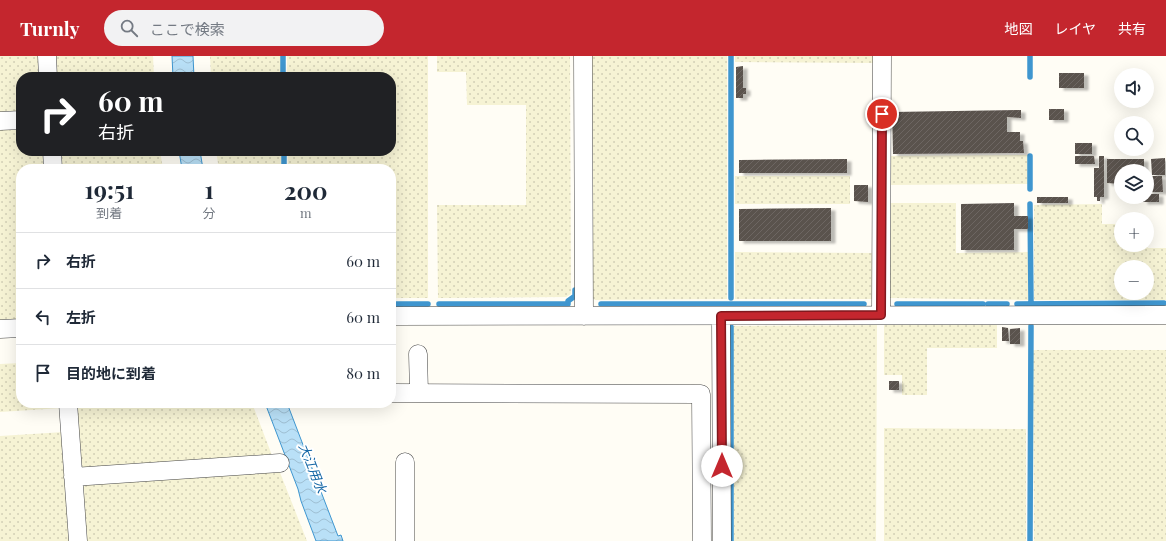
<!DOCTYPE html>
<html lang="ja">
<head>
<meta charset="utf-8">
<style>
	body { margin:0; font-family:"Playfair Display","Noto Sans JP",serif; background:#f2f2f3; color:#1f2937; height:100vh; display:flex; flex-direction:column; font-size:15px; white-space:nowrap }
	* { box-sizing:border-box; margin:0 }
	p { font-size:13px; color:#747a83 }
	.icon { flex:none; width:22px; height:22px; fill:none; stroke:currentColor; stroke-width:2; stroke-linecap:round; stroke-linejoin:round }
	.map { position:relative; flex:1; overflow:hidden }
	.side { position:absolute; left:16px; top:108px; width:380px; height:244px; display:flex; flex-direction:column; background:#fff; border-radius:16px; box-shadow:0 4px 16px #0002 }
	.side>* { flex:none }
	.banner { position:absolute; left:16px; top:16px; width:380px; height:84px; border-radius:16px; box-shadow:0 4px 16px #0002; background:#202124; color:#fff; overflow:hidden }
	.tools { position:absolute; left:1114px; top:12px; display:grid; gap:8px }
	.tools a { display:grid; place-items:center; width:40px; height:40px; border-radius:50%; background:#fff; box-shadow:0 4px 16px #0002; font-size:20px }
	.pin { position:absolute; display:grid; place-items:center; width:34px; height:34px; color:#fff; margin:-17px; border:2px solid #fff; border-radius:50%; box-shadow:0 1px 4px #0007 }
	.me { position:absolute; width:44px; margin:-22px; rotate:0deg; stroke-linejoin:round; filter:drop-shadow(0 0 3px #0008) }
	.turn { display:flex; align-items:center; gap:14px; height:84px; padding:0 16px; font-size:18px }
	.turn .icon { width:52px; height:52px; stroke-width:2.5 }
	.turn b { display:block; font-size:28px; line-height:34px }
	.eta { display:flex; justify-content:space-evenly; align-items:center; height:68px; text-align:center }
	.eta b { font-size:24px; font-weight:700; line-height:28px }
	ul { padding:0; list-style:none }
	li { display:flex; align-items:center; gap:12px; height:56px; padding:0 16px; border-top:1px solid #e0e1e3 }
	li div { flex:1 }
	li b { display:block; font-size:15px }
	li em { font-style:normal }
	header { display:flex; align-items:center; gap:24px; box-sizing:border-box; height:56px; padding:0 20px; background:#c4262e; color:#fff }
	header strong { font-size:19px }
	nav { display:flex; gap:22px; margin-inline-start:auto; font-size:14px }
	.search { width:280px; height:36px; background:#f2f2f3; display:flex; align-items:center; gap:10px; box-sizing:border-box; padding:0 14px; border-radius:22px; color:#747a83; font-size:15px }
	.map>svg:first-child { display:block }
</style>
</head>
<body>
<header>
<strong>Turnly</strong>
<div class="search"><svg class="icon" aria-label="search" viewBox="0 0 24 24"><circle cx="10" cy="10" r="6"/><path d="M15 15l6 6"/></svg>ここで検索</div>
<nav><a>地図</a><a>レイヤ</a><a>共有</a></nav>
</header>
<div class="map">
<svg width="1166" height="485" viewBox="0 0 1166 485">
	<defs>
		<pattern id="farmland-dots" width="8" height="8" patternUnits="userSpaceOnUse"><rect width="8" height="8" fill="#f6f3d4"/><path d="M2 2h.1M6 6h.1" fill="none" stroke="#d2cfb5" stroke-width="1.8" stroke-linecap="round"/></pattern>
		<pattern id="water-waves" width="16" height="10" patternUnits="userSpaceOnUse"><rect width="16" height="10" fill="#b9e0f7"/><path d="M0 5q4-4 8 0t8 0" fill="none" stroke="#9ebfd3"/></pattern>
		<pattern id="building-hatch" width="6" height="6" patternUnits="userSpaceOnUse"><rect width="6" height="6" fill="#5a524d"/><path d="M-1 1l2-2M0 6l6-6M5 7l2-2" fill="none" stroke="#6d6662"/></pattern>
		<filter id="shadow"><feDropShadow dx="4.5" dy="2.5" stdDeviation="1" flood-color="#0004"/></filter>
	</defs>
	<rect width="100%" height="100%" fill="#fffdf5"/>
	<path fill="url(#farmland-dots)" fill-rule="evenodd" d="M0 0H41L42 21H21V57L0 59Z
		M54 0H153L154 21H56Z
		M210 0H281V21H211Z
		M287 0H428V242H391V113H288V95H391V21H287Z
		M437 0H570L571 238 566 241 438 242 437 149H526V49H467L466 16H437Z
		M590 0H727V243L595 244 591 241Z
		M735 0H874V7L735 6Z
		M21 70V95H45L46 113H21V263L0 265V71Z
		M59 95H160L163 113H60Z
		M216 95H281V113H219Z
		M1028 99V128L889 129V100Z
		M735 120H850V148H735Z
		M889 147H956V197L1028 196V244L889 242Z
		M1102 148V168H1121V189H1146L1148 192H1166V244H1034V149ZM1121 211H1147V237H1121Z
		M735 196 874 197 873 243H735Z
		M877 269 876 485H734L733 270Z
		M884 269H997V292H927V339H902V319H884Z
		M1033 294H1166V485H1034Z
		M21 307V347H62V352L0 356V308Z
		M75 347H252L273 402 86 414 79 407Z
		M884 372 1026 373V485H884Z
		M64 376 72 485H0V380Z
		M279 414 307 485H85L81 433 88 426Z"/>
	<path fill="url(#water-waves)" stroke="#3f96cf" d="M172 0H193L194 21H173Z
		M179 95H200L203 113H182Z
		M265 347H287L338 480 341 479 343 485H316L301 445 298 433Z"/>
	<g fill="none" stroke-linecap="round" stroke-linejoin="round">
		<path stroke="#3f96cf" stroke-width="5.5" d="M283 0V21
			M731 0V242
			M1030 0V21
			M284 95V113
			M1030 100V133
			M1030 148 1031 247
			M391 248H428
			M439 248H568V245L575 240V234
			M601 248H864
			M897 248H983
			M988 248H1007
			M1017 248 1164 247
			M731 271V485
			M1030 485 1031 270"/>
	</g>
	<path fill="url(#building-hatch)" filter="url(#shadow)" d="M743 10V32H746V38H743V42H736V11Z
		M1059 17H1084V32H1059Z
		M1049 53H1064V64H1049Z
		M1021 54V62L1007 61V76H1020V85H1023L1024 97 893 98 892 56Z
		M1075 87H1092V98H1075Z
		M1075 100H1094L1095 108H1075Z
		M1099 100H1104V141H1100V145H1097V141H1094V112H1099Z
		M1165 102V119H1152L1151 103Z
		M847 103V117H739V104Z
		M1107 103H1144V115H1121V128L1107 127Z
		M1148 120H1162L1163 136H1148Z
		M854 129H868V146L854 145Z
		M1147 138H1159V146H1143V141H1147Z
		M1037 141H1068V147H1037Z
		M1014 147V160H1028V173H1014V194H961V148Z
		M831 152V185H739V153Z
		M1002 271 1008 272 1009 285H1002Z
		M1020 272V288H1010V273Z
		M889 325H899V334H889Z"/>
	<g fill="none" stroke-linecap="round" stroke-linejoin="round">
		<g stroke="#444" stroke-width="19">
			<path id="minor" d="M47 0 48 21
				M583 0 584 260
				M0 65 21 64
				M52 95 53 113
				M881 259 882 0
				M391 260 1166 259
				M721 260 722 485
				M0 273 21 272
				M418 298 419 337
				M391 337 701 338 702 485
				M68 347 78 485
				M73 421 280 407
				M405 485V406"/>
		</g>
		<use href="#minor" stroke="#fff" stroke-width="18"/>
	</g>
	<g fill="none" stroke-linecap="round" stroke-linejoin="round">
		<g stroke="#7f191e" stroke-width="10">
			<path id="route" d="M722 410 721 260 881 259 882 58"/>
		</g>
		<use href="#route" stroke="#c4262e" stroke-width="7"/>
	</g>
	<g text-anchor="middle" stroke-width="4" stroke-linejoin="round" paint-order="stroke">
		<g font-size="13" font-style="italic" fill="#1768a6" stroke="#fff">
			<text transform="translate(313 412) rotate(68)" y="5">大江用水</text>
		</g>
	</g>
</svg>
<div class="tools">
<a><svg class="icon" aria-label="sound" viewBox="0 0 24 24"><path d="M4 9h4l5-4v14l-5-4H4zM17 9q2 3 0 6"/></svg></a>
<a><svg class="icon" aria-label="search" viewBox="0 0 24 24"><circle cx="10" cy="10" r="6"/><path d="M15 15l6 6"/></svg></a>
<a><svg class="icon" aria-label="layers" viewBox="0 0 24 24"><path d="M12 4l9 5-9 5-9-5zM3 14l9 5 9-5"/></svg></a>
<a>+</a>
<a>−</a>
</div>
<div class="pin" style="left:882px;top:58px;background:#d93025"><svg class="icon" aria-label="arrive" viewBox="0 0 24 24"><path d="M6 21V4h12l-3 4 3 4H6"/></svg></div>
<svg class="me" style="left:722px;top:410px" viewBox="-20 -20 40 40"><circle r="19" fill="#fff"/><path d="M0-13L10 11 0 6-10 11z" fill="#c4262e"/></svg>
<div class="banner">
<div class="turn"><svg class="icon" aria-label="right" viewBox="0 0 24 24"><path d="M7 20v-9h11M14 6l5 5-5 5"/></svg><div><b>60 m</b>右折</div></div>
</div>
<section class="side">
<div class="eta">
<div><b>19:51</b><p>到着</p></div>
<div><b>1</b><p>分</p></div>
<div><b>200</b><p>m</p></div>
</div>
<ul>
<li><svg class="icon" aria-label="right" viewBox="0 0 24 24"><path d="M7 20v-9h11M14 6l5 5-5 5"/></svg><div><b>右折</b></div><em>60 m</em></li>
<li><svg class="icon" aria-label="left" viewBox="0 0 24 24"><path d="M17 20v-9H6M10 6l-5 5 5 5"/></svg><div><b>左折</b></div><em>60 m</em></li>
<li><svg class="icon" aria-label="arrive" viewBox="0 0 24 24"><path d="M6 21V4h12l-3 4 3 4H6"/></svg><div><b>目的地に到着</b></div><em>80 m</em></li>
</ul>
</section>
</div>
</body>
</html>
